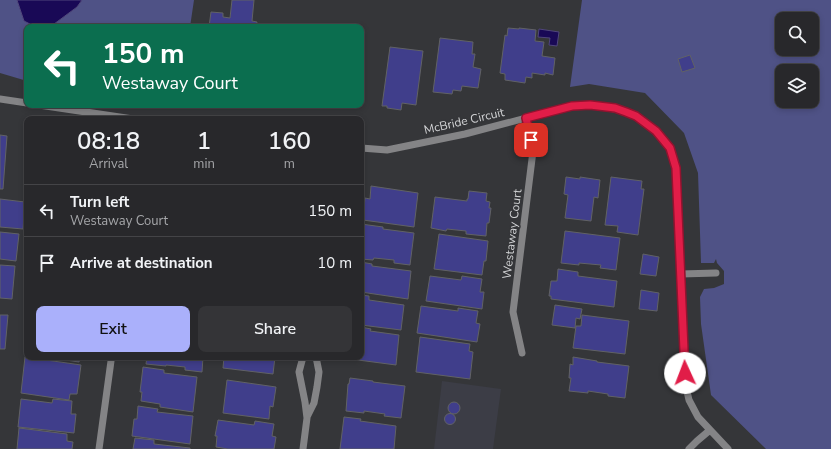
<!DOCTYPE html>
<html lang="en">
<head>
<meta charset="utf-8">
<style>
	body { margin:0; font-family:"Nunito Sans",sans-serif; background:#343437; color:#f1f3f6; height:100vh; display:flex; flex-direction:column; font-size:15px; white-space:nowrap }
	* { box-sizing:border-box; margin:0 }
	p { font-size:13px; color:#a5a6a9 }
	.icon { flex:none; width:22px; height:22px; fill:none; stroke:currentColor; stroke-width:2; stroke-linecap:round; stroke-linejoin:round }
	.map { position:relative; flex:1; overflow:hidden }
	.panel { position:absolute; left:24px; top:116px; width:340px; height:244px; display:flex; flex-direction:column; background:#28282b; border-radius:8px; box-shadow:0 2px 6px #0003,0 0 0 1px #444447 }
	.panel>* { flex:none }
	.hud { position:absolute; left:24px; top:24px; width:340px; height:84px; border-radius:8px; box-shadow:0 2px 6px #0003,0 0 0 1px #444447; background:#0b6e4f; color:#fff; overflow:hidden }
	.controls { position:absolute; left:775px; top:12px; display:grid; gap:8px }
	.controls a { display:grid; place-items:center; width:44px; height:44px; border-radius:8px; background:#28282b; box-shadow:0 2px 6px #0003,0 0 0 1px #444447; font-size:20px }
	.pin { position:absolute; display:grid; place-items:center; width:34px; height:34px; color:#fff; margin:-17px; border-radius:8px; box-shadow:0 2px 6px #0006 }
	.me { position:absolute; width:44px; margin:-22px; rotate:358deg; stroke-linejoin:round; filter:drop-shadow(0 0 3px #0008) }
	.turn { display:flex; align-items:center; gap:14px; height:84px; padding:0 12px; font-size:18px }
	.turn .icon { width:52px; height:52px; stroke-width:2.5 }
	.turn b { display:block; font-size:28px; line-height:34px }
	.eta { display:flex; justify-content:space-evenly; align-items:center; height:68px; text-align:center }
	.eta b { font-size:24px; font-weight:600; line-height:28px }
	.cta { display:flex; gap:8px; margin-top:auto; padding:8px 12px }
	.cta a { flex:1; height:46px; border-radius:8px; background:#aab0fb; color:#111; font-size:16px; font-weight:600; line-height:46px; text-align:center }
	.cta a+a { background:#343437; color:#f1f3f6 }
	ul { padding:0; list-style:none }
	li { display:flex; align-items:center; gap:12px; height:52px; padding:0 12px; border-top:1px solid #444447 }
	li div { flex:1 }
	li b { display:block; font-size:15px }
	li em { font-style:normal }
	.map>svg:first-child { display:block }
</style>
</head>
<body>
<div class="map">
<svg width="831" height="449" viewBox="0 0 831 449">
	<rect width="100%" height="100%" fill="#353639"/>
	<path fill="#3c3d46" d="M442 381 501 389 493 449H434Z"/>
	<path fill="#4f5286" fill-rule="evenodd" d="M0 0H17L24 20 36 27H27V81L0 73Z
		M82 0H194L190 27H50L77 7Z
		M582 0H831V449H766L711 395 701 324 700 297 704 289 714 288 724 284V271L717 263 716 259 714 263H701L698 173 684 133 645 93 589 84 570 87ZM782 19H812V49H782ZM782 71H812V101H782Z"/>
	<path fill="#190956" stroke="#50467c" d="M17 0H82L77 7 50 27H36L24 21Z
		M539 29 559 32 557 46 549 45 550 38 538 37Z"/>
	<path fill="#403e8b" stroke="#616265" d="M232 0H254L252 21 257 22 256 27H209L211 12 223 13V17L230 18Z
		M508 28 519 29V28L536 30 535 41 544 42 542 56 555 58 553 75 545 73V75L532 73V78L526 77 525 83 505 80V74L500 73 505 35 507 36Z
		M440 38 473 42 472 54H475L473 67 481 69 478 88 462 86 461 91 453 90 452 94 433 92Z
		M390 47 423 51 416 105 402 103 401 110 387 108V106H382Z
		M690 55 695 68 682 72 678 59Z
		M0 135 7 136 3 189H0Z
		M566 177 580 179V177L600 180 598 198 594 197 591 221 565 218 568 195 564 194Z
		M611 177 642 181 641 189H644L638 235 617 232 618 226 605 225Z
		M371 186 418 193 414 227 363 220 365 198 370 199Z
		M469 191 487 193 486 201 490 202 489 208H491L489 223H487L486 236 466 234V231L447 229 446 231 431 228 435 197 467 201V199H468Z
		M0 199 25 202 23 229 0 227Z
		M361 224 383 227V229L414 233 410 265 394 263V260L374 258 373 260 361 259Z
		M565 231 620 238 616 270 600 268 601 265 579 263V265L561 263Z
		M0 232 19 234 16 261 0 259Z
		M439 234 488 241 486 261H484L482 275 434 269Z
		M643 254 659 257 656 276 640 274Z
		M361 262 372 264V266L411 271 408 299 361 292Z
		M0 265 15 266 12 299 0 298Z
		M558 269 578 272V276L617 281 614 307 551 299V296H549L551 281H557Z
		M430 276 461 280 462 276 482 279 480 292H484L482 309 426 301Z
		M641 290 659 293 657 311 639 309Z
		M361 295 369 296V300L404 305 401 330 361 325Z
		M555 305 582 309 580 319 576 318 575 328 552 325Z
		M421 306 458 311V308L478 311 476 323 480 324 477 342 417 333Z
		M0 315H8L5 349H0Z
		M582 315 629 321 625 354 573 348 576 326H581Z
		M361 327 371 329 370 331 399 335 396 365 343 358V357H361Z
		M420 337 470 344 469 351 473 352 470 379 416 372Z
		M25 357 81 365 77 394H70L69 400 21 393Z
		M46 357H80L79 362Z
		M147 357H203L202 372 185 370V367L166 365V366L146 364Z
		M224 357H275L273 374 223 368Z
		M573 357 597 361V362L629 366 625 398 608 396V394L588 391V393L569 391 571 378H569L570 364 573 365Z
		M143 367 164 370V373L197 377 193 412 160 407V404L141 401 142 392H140Z
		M350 378 373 381V382L405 386 401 418 384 416 385 414 364 411V413L346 411 348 384H349Z
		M227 380 276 387 273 407 270 406 269 419 223 413Z
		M21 399 52 403 53 399 72 401 71 414H76L74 433 18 427Z
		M448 408a6 6 0 1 1 12 0a6 6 0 1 1-12 0Z
		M138 406 158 409 157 412 193 416 190 444 132 436 134 419H137Z
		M444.5 419a5.5 5.5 0 1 1 11 0a5.5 5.5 0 1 1-11 0Z
		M344 417 361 419 360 421 396 426 394 449H340Z
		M218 420 254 425 255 421 274 424 272 436 276 437 274 449H228L216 447 217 436H215Z
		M19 428 67 434V441L73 442 72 449H17Z
		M135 438 154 440V444L190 448V449H133Z"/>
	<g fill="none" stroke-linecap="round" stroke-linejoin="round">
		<path stroke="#848486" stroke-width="7" d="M0 99 27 103
			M39 105 133 119
			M361 148 387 150 465 134 572 106 590 105 615 109 636 116 656 131 670 147 676 168 686 387 689 400 698 417 728 449
			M681 274 716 273
			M522 353 513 312 533 151 527 117
			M303 357 299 372 305 402 307 418 303 449
			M307 417 314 403 317 387 319 372 316 357
			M99 449 111 361V357
			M689 449 697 441 710 430"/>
	</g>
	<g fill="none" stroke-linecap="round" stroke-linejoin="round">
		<g stroke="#92132f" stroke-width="10">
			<path id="route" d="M531 140 526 118 572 106 590 105 615 108 626 112 636 116 656 131 670 148 676 168 685 373"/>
		</g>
		<use href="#route" stroke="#e11d48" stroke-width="7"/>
	</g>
	<g text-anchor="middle" stroke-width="3" stroke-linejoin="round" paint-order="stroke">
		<g font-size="12" fill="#d2d3d5" stroke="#353639">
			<text transform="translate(464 121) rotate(-13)" y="4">McBride Circuit</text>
			<text transform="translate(512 234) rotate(-83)" y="4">Westaway Court</text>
		</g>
	</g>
</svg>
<div class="controls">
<a><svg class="icon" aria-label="search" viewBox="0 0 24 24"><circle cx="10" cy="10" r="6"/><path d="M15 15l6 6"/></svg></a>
<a><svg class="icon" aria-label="layers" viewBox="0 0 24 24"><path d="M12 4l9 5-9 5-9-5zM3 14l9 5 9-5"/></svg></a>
</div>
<div class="pin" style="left:531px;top:140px;background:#d93025"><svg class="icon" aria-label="arrive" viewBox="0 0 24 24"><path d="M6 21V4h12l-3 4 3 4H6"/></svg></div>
<svg class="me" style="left:685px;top:373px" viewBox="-20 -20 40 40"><circle r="19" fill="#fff"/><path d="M0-13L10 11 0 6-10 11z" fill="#e11d48"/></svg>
<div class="hud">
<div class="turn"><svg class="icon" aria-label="left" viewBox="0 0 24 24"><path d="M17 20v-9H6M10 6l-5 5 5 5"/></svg><div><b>150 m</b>Westaway Court</div></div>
</div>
<section class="panel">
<div class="eta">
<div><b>08:18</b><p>Arrival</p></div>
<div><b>1</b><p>min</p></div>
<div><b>160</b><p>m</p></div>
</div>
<ul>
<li><svg class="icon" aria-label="left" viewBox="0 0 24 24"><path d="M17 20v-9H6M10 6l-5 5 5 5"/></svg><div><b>Turn left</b><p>Westaway Court</p></div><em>150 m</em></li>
<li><svg class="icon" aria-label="arrive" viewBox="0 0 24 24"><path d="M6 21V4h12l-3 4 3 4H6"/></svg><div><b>Arrive at destination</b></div><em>10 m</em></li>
</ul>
<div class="cta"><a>Exit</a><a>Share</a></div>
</section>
</div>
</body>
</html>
